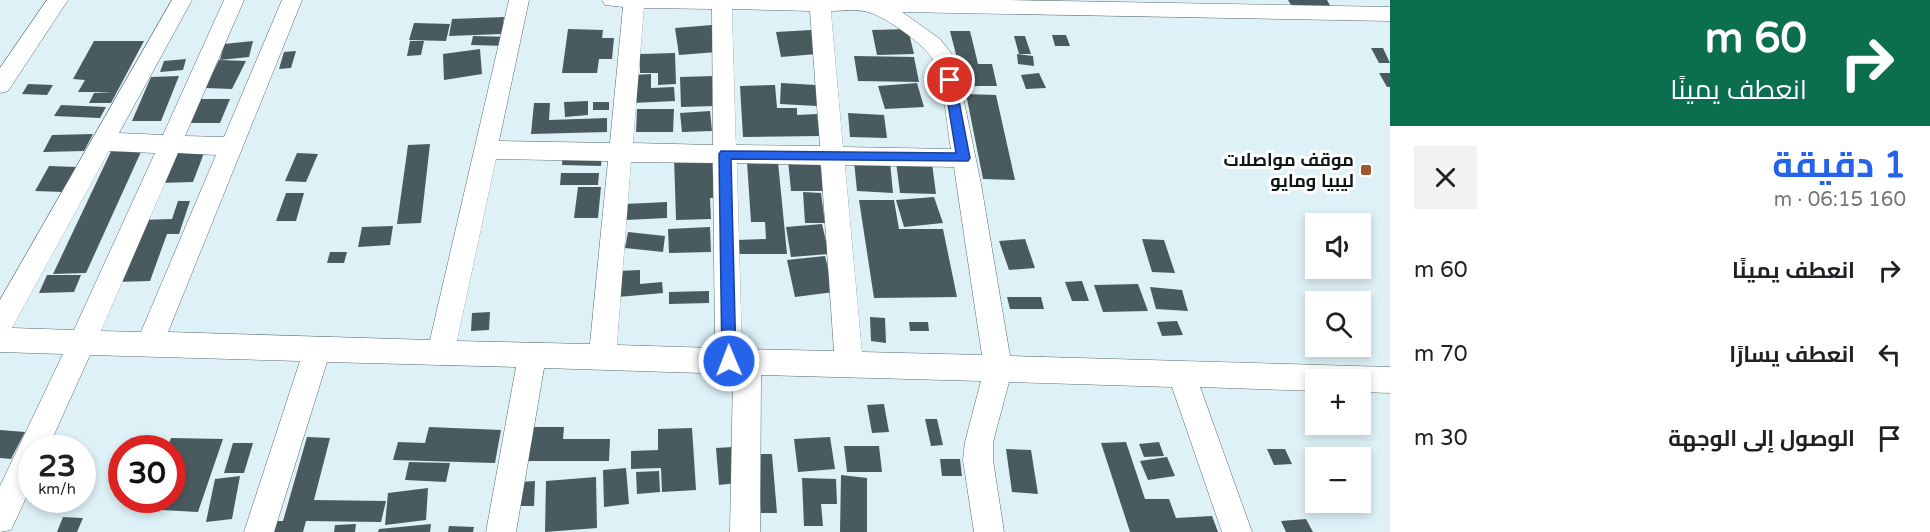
<!DOCTYPE html>
<html lang="ar">
<head>
<meta charset="utf-8">
<style>
	body { margin:0; font-family:"Varela Round",Cairo,sans-serif; background:#f2f2f2; color:#202124; direction:rtl; height:100vh; display:flex; flex-direction:column; font-size:22px; white-space:nowrap }
	* { box-sizing:border-box; margin:0 }
	p { font-size:20px; color:#757577 }
	.icon { flex:none; width:33px; height:33px; fill:none; stroke:currentColor; stroke-width:2; stroke-linecap:round; stroke-linejoin:round }
	.map { position:relative; flex:1; overflow:hidden; direction:ltr }
	.side { display:flex; flex-direction:column; background:#fff; width:540px }
	.side>* { flex:none }
	.banner { background:#0b6e4f; color:#fff; overflow:hidden }
	.buttons { position:absolute; left:1305px; top:213px; display:grid; gap:12px }
	.buttons a { display:grid; place-items:center; width:66px; height:66px; border-radius:0px; background:#fff; box-shadow:0 3px 9px #0003; font-size:30px }
	.speed { position:absolute; left:18px; top:435px; display:flex; gap:12px; font-size:30px; font-weight:700; text-align:center }
	.speed>* { display:grid; place-content:center; width:78px; height:78px; border-radius:50%; background:#fff; box-shadow:0 3px 9px #0003; line-height:1 }
	.speed small { font-size:15px; font-weight:400 }
	.speed .limit { border:9px solid #d22; background:#fff; color:#111 }
	.pin { position:absolute; display:grid; place-items:center; width:51px; height:51px; color:#fff; margin:-26px; border:3px solid #fff; border-radius:50%; box-shadow:0 2px 6px #0007 }
	.me { position:absolute; width:66px; margin:-33px; rotate:359deg; stroke-linejoin:round; filter:drop-shadow(0 0 4px #0008) }
	.turn { display:flex; align-items:center; gap:21px; height:126px; padding:0 24px; font-size:27px }
	.turn .icon { width:78px; height:78px; stroke-width:2.5 }
	.turn b { display:block; font-size:42px; line-height:51px }
	.round { display:grid; place-items:center; flex:none; width:63px; height:63px; border-radius:0px; background:#f2f2f2 }
	.summary { display:flex; align-items:center; justify-content:space-between; height:102px; padding:0 24px }
	h1 { font-size:36px; font-weight:700; line-height:45px; color:#2563eb }
	ul { padding:0; list-style:none }
	li { display:flex; align-items:center; gap:18px; height:84px; padding:0 24px }
	li div { flex:1 }
	li b { display:block; font-size:22px }
	li em { font-style:normal }
	main { display:flex; flex:1; min-height:0 }
	.map>svg:first-child { display:block }
</style>
</head>
<body>
<main>
<section class="side">
<div class="banner">
<div class="turn"><svg class="icon" aria-label="right" viewBox="0 0 24 24"><path d="M7 20v-9h11M14 6l5 5-5 5"/></svg><div><b>60 m</b>انعطف يمينًا</div></div>
</div>
<div class="summary"><div><h1>1 دقيقة</h1><p>160 m · 06:15</p></div><a class="round"><svg class="icon" aria-label="close" viewBox="0 0 24 24"><path d="M6 6l12 12M18 6L6 18"/></svg></a></div>
<ul>
<li><svg class="icon" aria-label="right" viewBox="0 0 24 24"><path d="M7 20v-9h11M14 6l5 5-5 5"/></svg><div><b>انعطف يمينًا</b></div><em>60 m</em></li>
<li><svg class="icon" aria-label="left" viewBox="0 0 24 24"><path d="M17 20v-9H6M10 6l-5 5 5 5"/></svg><div><b>انعطف يسارًا</b></div><em>70 m</em></li>
<li><svg class="icon" aria-label="arrive" viewBox="0 0 24 24"><path d="M6 21V4h12l-3 4 3 4H6"/></svg><div><b>الوصول إلى الوجهة</b></div><em>30 m</em></li>
</ul>
</section>
<div class="map">
<svg width="1390" height="532" viewBox="0 0 1390 532">
	<rect width="100%" height="100%" fill="#ddf1f7"/>
	<path fill="#4a5b60" d="M1288 0H1327L1333 11 1294 10Z
		M504 17 502 34 449 36 452 19Z
		M414 23 450 24 446 41 409 40Z
		M712 25 717 52 679 55 675 28Z
		M568 29 603 30 602 38H614L612 59H599L597 73H562Z
		M908 29 914 54 877 55 872 30Z
		M811 30 817 54 781 57 776 32Z
		M950 31H970L978 64H992L997 86H964Z
		M1052 35H1066L1070 46H1055Z
		M473 36 511 37 509 46 471 45Z
		M1014 36H1025L1031 54H1019Z
		M94 41H144L111 103H89L94 93 113 92H78L85 80 73 79Z
		M253 41 249 57 220 60 224 44Z
		M410 41H424L421 55 407 56Z
		M1371 48H1383L1390 63H1379Z
		M480 49 482 74 444 80 443 54Z
		M296 51 291 68 279 69 284 52Z
		M675 53 676 84 658 85V73H640V54Z
		M1017 54 1033 56 1034 66 1018 64Z
		M854 56 914 57 919 82 858 81Z
		M186 59 183 70 160 72 164 61Z
		M219 60 246 61 232 89 205 88Z
		M1039 73 1046 88 1026 89 1021 75Z
		M1379 73H1390V87H1387Z
		M651 74V88L674 87 675 101 632 103 631 75Z
		M179 76 161 121H132L151 77Z
		M714 76 716 106 681 107 680 77Z
		M781 83 816 85 817 106 780 104Z
		M917 83 924 107 885 109 878 86Z
		M28 84 53 85 47 95 22 94Z
		M775 85 777 108H797V115L817 114 820 136 743 137 740 86Z
		M966 94 996 95 1015 180 983 179Z
		M198 99H230L220 123H187Z
		M588 101V115L565 117 564 102Z
		M593 102H609V110H593Z
		M534 103H550L549 120 607 118V132L531 134Z
		M61 105 106 107 100 118 54 116Z
		M637 109H674L673 132H636Z
		M710 111 712 131 682 132 680 113Z
		M848 113 884 115 887 138 850 137Z
		M93 134 84 151 43 152 52 135Z
		M115 143H145L86 273 53 274Z
		M430 144 421 223 397 224 408 145Z
		M207 145 193 182 158 183 173 146Z
		M297 153 318 154 306 182 285 181Z
		M563 153 602 154 601 166 562 165Z
		M712 155 714 198H710L711 219 676 220 674 156Z
		M788 160H820L823 191H791Z
		M854 161 890 162 893 193 857 191Z
		M747 162H778L787 254H738L737 240 766 239 765 222H751Z
		M896 162 932 163 936 194 900 193Z
		M49 166 77 167 63 192 35 191Z
		M561 173H599L598 185H560Z
		M578 187H601L598 218H574Z
		M803 192 821 193 825 223H805Z
		M286 193H304L296 221H276Z
		M934 197 943 223 904 227 896 200Z
		M859 200H894L899 229H943L957 297 874 298Z
		M178 201H190L179 234H167L150 281 115 282 139 220 172 219Z
		M667 202V218L626 220 625 204Z
		M822 224 829 254 791 257 786 227Z
		M393 226 390 245 358 247 362 227Z
		M710 227 711 252 669 253 668 229Z
		M628 232 665 236 663 252 625 248Z
		M1025 239 1035 268 1009 270 999 241Z
		M1142 239 1164 240 1175 273 1152 272Z
		M330 252H347L344 263H327Z
		M825 256 834 292 795 297 787 260Z
		M640 270V284L662 282 663 293 618 297 617 271Z
		M47 275H81L74 292 39 293Z
		M1082 281 1089 301H1072L1065 282Z
		M1138 284 1148 311 1103 312 1094 285Z
		M1150 287 1182 290 1188 311 1156 309Z
		M709 291V303L669 304V292Z
		M1007 297H1041L1044 309H1010Z
		M490 312 489 330 471 331 472 313Z
		M870 317 885 318 886 343 871 341Z
		M1177 321 1183 335 1162 336 1157 322Z
		M909 322H928L929 331H910Z
		M884 404 889 432 872 433 867 405Z
		M925 419H937L943 445 931 446Z
		M429 427 501 430 495 463 393 460 398 442 425 443Z
		M531 427H564L563 439H610L609 461H527Z
		M692 428 696 490 662 492 661 468 631 469V451L658 450V429Z
		M0 430 25 432 11 459 0 458Z
		M307 437 330 438 314 500 386 501 381 522 306 521 303 532H265L268 521H283Z
		M830 437 835 469 798 472 794 439Z
		M171 438 223 439 198 512 161 510 165 500H172L174 475H172V448H167Z
		M1126 442 1145 499H1169L1176 518 1212 516 1218 532H1130L1101 443Z
		M1159 442 1164 456 1144 457 1139 444Z
		M233 443H253L244 473H224Z
		M844 446H879L882 472H847Z
		M732 447 736 483 719 485 716 448Z
		M1006 449 1031 450 1038 494 1012 492Z
		M1267 449H1285L1292 464 1274 465Z
		M757 454H772L777 513H761Z
		M1167 457 1175 476 1148 480 1140 461Z
		M940 459H960L962 476H942Z
		M409 462 450 463 446 482 405 480Z
		M626 468 629 504 604 507 603 470Z
		M659 471 660 492 637 494 636 472Z
		M841 475 867 478V532H840Z
		M240 476 232 519 206 522 215 479Z
		M596 477 597 528 545 532 546 481Z
		M802 478 836 479 837 504H821L823 526H804Z
		M535 481 534 506H519L520 482Z
		M428 488 426 520 385 525 388 493Z
		M63 517 83 518 77 532H57Z
		M1306 519 1313 532H1286L1281 521Z
		M356 524 355 532H334L335 525Z
		M431 524 430 532H378L379 529Z
		M449 526 474 527 473 532H448Z"/>
	<g fill="none" stroke-linecap="round" stroke-linejoin="round">
		<g stroke="#596b70" stroke-width="1">
			<path id="minor" d="M47 0H68L8 91 0 93V68Z
				M172 0H192L119 133 163 135 224 0H244L185 136 224 137 282 0H302L168 332 430 340 509 0H529L499 141 610 143 623 7 605 5 602 0H1007L1390 7V21L902 12 940 39 955 58 981 184 1010 356 1390 367V393L1360 392V380H1316V391L1200 387 1252 532H1222L1172 387 1009 382 993 442V460L1004 532H974L963 460 965 442 981 381 761 375 760 532H730L733 374 544 368 516 532H486L516 367 327 362 274 532H244L300 361 90 355 48 448H32V485L11 530 0 532V486L63 354 0 352V300ZM644 8 712 9 713 145 633 143ZM732 9 810 11 820 146 736 145ZM831 11C842 11 857 9 868 12 884 16 928 46 934 62 945 87 946 121 951 149L843 147ZM109 151 155 153 74 330 12 328ZM178 153 216 155 141 332 101 331ZM496 159 608 161 590 344 457 341ZM631 162 713 163 715 348 617 345ZM737 163 821 165 834 351 742 349ZM845 165 954 167 982 355 862 352Z"/>
		</g>
		<use href="#minor" fill="#fff" fill-rule="evenodd"/>
	</g>
	<path fill="#2563eb" stroke="#184099" stroke-width="1.5" d="M950 75 955 80 970 158 968 161 731 159 736 361 734 366 729 368 724 366 722 361 719 154 721 151 956 153 944 80Z"/>
	<rect fill="#9e582e" stroke="#fff" stroke-width="2" x="1360" y="164" width="12" height="12" rx="3"/>
	<g text-anchor="middle" stroke-width="6" stroke-linejoin="round" paint-order="stroke">
		<g font-size="18" font-weight="bold" fill="#0e1517" stroke="#fff" text-anchor="end">
			<text x="1354" y="166">موقف مواصلات<tspan x="1354" dy="21">ليبيا ومايو</tspan></text>
		</g>
	</g>
</svg>
<div class="buttons">
<a><svg class="icon" aria-label="sound" viewBox="0 0 24 24"><path d="M4 9h4l5-4v14l-5-4H4zM17 9q2 3 0 6"/></svg></a>
<a><svg class="icon" aria-label="search" viewBox="0 0 24 24"><circle cx="10" cy="10" r="6"/><path d="M15 15l6 6"/></svg></a>
<a>+</a>
<a>−</a>
</div>
<div class="speed"><div>23<small>km/h</small></div><div class="limit">30</div></div>
<div class="pin" style="left:950px;top:80px;background:#d93025"><svg class="icon" aria-label="arrive" viewBox="0 0 24 24"><path d="M6 21V4h12l-3 4 3 4H6"/></svg></div>
<svg class="me" style="left:729px;top:361px" viewBox="-20 -20 40 40"><circle r="17" fill="#2563eb" stroke="#fff" stroke-width="3"/><path d="M0-11L8 9 0 5-8 9z" fill="#fff"/></svg>
</div>
</main>
</body>
</html>
